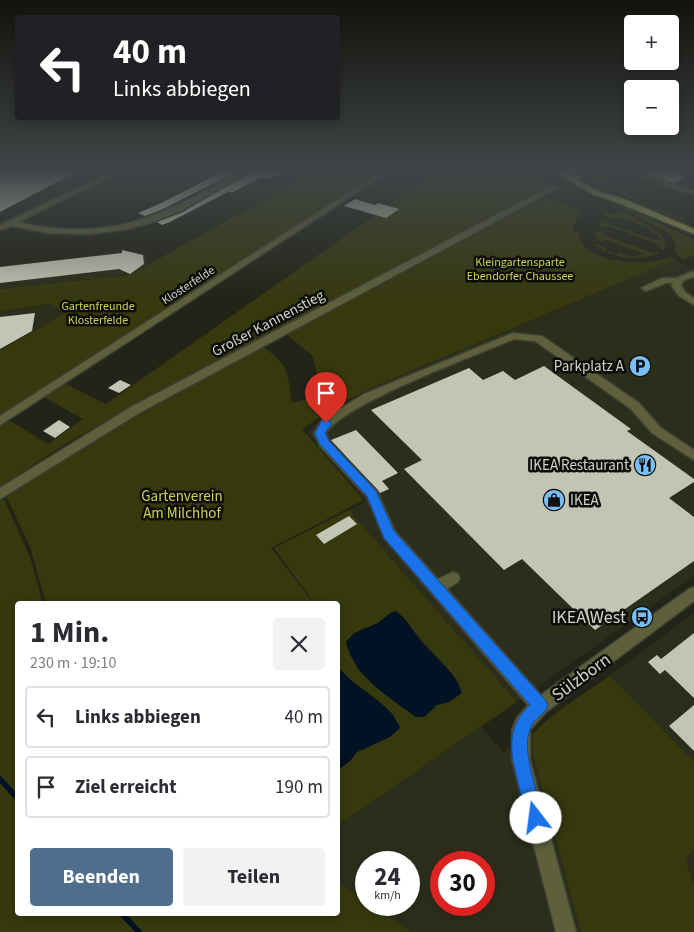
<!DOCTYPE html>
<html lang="de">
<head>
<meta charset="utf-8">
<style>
	body { margin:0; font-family:"Source Sans 3",sans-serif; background:#f2f2f3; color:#2b2b33; height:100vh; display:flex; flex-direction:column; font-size:19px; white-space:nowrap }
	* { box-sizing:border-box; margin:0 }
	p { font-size:16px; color:#7c7c81 }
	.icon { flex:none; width:28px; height:28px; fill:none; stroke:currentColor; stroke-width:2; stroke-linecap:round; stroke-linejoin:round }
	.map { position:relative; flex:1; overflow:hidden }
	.panel { position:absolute; left:15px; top:601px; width:325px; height:315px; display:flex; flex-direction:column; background:#fff; border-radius:5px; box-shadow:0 2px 8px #0003 }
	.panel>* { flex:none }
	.banner { position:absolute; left:15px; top:15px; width:325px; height:105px; border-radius:5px; box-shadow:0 2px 8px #0003; background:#202124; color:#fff; overflow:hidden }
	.tools { position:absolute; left:624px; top:15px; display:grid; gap:10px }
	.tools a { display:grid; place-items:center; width:55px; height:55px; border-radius:5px; background:#fff; box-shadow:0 2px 8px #0003; font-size:25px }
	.speed { position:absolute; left:355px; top:851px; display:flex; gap:10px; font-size:25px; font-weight:700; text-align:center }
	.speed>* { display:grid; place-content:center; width:65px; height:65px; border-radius:50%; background:#fff; box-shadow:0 2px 8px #0003; line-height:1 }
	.speed small { font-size:12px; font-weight:400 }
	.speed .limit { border:8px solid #d22; background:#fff; color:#111 }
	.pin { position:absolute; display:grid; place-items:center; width:42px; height:42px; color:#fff; margin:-51px -21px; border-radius:50% 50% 50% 0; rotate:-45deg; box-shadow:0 0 5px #0007 }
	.pin .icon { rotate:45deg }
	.me { position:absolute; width:55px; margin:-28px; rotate:345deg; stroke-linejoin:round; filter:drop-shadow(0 0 4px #0008) }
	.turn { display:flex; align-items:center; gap:18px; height:105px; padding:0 15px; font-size:22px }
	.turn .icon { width:65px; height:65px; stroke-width:2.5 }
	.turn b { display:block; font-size:35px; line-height:42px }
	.round { display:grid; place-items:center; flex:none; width:52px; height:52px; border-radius:5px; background:#f2f2f3 }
	.headline { display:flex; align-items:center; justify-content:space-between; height:85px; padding:0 15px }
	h1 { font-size:30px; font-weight:700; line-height:38px }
	.cta { display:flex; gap:10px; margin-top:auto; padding:10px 15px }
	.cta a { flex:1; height:58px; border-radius:5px; background:#4e6e8b; color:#fff; font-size:20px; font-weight:700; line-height:58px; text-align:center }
	.cta a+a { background:#f2f2f3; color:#2b2b33 }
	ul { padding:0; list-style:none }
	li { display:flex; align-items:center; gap:15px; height:62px; margin:0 10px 8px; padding:0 5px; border:2px solid #e1e1e2; border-radius:5px }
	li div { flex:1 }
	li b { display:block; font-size:19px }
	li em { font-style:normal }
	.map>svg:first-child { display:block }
</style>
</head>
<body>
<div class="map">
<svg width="694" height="932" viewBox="0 0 694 932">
	<rect width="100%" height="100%" fill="#232417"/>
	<path fill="#2c2d1a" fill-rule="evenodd" d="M130 251 147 255 148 267 130 275 0 289V266Z
		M674 260 694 270V576L517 702 349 510 366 501 307 431 366 390Z
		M50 304 65 313 0 351V311Z
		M694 613V932H412L372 905H409V862H366V901L338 882V825L481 727 503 752 541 727ZM441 862H484V905H441Z"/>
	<path fill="#36390e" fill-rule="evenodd" d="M318 169H385L0 417V351L65 313 50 304 0 311V289L130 275Z
		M441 169H515L554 186 151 395 62 446 0 487V423L7 419 48 444 83 419 44 397 64 383 106 404Z
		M596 176 626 189 622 190 598 180 596 182 622 192H629L626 194 679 218H686L683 220 694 226 600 185 592 180Z
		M546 197 580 211 572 231 579 232C577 263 650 268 670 257L674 260 366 390 321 416 308 398 323 393 312 355 287 335Z
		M612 202 623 206 694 239V255L683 260 675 252 676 245 672 237 666 232Z
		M609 203 650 226 661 234 665 242 664 250 658 247 660 245 608 226 605 228 600 226 599 223 603 219 610 221 608 224 655 240 658 239V235L648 230 650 229 617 217 614 219 603 215V211L613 215 621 211 608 204Z
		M599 230 604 232 601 234 653 253 656 251 661 252C640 263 610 258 593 243L607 248 605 250 617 254 620 252 633 257 644 254 606 240 602 242 597 239 595 234Z
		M263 347C289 365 288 374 292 403L307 399 320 417 302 429 364 500 271 548 314 604H46L30 546 6 496 109 431Z
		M4 499 30 557 43 604H18V914H338V882L366 901V905H372L412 932H0V502Z
		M349 510 517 702 338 825V770L349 762 357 752 372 746 395 715 356 685 338 667V604H315L274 548ZM402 616C420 640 441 659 459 683L449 702 437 705 424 717 380 690 357 669 352 634 378 623 385 617Z
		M610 676 694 762V850L685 860 694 884V932H581L534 757C533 749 531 740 535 733 543 719 594 687 610 676Z"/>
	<path fill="#001224" d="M396 611C407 619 414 633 423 644 437 660 455 671 462 693L449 702 437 705 424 717H416C389 697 354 677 346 642 354 631 364 629 376 624 385 620 386 613 396 611Z
		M338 667C356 690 389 700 400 728L390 737 357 752 349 762 338 770Z"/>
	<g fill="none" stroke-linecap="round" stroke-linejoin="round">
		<path stroke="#001224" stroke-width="5.5" d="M0 779 18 799
			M122 914 139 932"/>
	</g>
	<path fill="#c3c5b4" d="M15 169H57L72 174 0 212V176Z
		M228 169 240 170 163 209 145 216 138 213 159 204Z
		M257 169H288L269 179 262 177 233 192H228L170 222 162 225 157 222 181 213Z
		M655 169H664L686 177 674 183 645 173Z
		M355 199 375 205 378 203 399 209 386 218 344 206Z
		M122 250 143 255 144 264 130 274 119 269 0 283V267L122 253Z
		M35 313 32 331 0 349V317Z
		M544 366 631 429 627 431 694 479V482L669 498 694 517V561L595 630 522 559 504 570 404 469 422 460 371 410 469 368 483 380 503 371 515 380Z
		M120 380 131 385 119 393 108 388Z
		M59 420 70 427 55 438 43 431Z
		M356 430 398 473 382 481 389 489 380 493 331 440Z
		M349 516 357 524 324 544 316 535Z
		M694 633V698L665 670 660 674 648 662 657 655 661 659Z
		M694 705V751L669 726Z"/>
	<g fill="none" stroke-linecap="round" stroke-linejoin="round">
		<g stroke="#3f4034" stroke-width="3">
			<path id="minor" d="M0 169H8L0 172Z
				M118 169H127L18 222C114 245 166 212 246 169H255L180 211 150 223 128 229 89 234 49 233 12 226 0 230V225Z
				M385 169H393L0 425V416Z
				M585 169H595L572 179 565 177Z
				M616 169H626L694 191V195Z
				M553 185 560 187 139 413 0 499V488L131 407Z
				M694 271V277L684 280 681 285 685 292 694 298V305L679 296 671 285 673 283H666L646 291 641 288 662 278H676Z
				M513 333 542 336 639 403 660 427 694 450V460L652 433 631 409 535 341 514 339C477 355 343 404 326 433L329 441 377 491 395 531 438 579 453 572 458 574 460 578 458 582 447 589 541 695 689 589 694 587V601L546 712 530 730V760L576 932H556L512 760V730L517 718 528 705 384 538 367 497 320 446 314 433 322 420 364 394Z"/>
		</g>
		<g stroke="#3f4034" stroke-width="3">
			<path id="major" d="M544 169H554L580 177 579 181 598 191 627 200 694 229V234L621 204 592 194 566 178Z"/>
		</g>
		<use href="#minor" fill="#5d603b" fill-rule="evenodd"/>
		<use href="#major" fill="#969c4b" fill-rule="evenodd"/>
	</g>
	<linearGradient id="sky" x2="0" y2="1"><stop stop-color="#13140d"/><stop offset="0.57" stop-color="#3f4547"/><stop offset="1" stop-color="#3f4547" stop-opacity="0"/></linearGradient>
	<rect width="694" height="299" fill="url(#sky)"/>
	<path fill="#1a73e8" stroke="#114b97" d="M326 419 332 423 325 433 329 441 376 491 394 531 546 701 548 706C544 715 534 718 531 727 520 750 538 793 544 818L542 824 536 826 530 824C525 811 522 798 519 786 511 755 504 729 530 705L384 538 367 496 319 443 315 433 322 420Z"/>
	<defs>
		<g id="parking-disc" transform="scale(1.125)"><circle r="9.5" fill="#78bff7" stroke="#0c0d07"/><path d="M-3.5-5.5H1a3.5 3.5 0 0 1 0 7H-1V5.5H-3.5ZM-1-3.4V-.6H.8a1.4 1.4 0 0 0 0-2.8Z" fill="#111"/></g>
		<g id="restaurant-disc" transform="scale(1.125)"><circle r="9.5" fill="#78bff7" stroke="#0c0d07"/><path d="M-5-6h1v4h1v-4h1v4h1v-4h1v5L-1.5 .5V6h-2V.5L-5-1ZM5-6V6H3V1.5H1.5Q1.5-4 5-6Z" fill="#111"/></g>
		<g id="shop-disc" transform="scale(1.125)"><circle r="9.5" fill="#78bff7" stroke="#0c0d07"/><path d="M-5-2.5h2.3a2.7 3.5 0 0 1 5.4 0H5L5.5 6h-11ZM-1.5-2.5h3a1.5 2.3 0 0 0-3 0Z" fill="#111"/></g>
		<g id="bus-disc" transform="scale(1.125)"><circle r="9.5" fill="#78bff7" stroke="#0c0d07"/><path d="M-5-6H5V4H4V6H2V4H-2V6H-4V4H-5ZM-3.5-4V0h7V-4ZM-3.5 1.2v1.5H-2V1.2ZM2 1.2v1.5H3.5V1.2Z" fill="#111"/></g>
	</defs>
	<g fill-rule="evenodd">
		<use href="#parking-disc" x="640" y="366"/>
		<use href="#restaurant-disc" x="645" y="465"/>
		<use href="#shop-disc" x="554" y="500"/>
		<use href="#bus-disc" x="642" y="617"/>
	</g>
	<g text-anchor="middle" stroke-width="5" stroke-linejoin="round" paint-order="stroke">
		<g font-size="12" fill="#cdd451" stroke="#0c0d07">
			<text x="520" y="266">Kleingartensparte<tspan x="520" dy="14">Ebendorfer Chaussee</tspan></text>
			<text x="98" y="310">Gartenfreunde<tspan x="98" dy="14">Klosterfelde</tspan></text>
		</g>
		<g font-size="12" fill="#d2d3cb" stroke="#0c0d07">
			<text transform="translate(188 285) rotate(-33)" y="4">Klosterfelde</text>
		</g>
		<g font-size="15" fill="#d2d3cb" stroke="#0c0d07">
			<text transform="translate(268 323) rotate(-28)" y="5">Großer Kannenstieg</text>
		</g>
		<g font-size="15" fill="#d2d3cb" stroke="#0c0d07" text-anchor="end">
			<text x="624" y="371">Parkplatz A</text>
			<text x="629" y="470">IKEA Restaurant</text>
			<text x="570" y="505" text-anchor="start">IKEA</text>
		</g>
		<g font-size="15" fill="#cdd451" stroke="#0c0d07">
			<text x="182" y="501">Gartenverein<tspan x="182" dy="17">Am Milchhof</tspan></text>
		</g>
		<g font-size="18" fill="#d2d3cb" stroke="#0c0d07" text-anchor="end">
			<text x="626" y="623">IKEA West</text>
		</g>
		<g font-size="18" fill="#d2d3cb" stroke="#0c0d07">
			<text transform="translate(581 677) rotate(-36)" y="6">Sülzborn</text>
		</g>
	</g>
</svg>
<div class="tools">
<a>+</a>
<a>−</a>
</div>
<div class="speed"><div>24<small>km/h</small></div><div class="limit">30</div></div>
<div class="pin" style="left:326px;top:423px;background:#d93025"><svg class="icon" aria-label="arrive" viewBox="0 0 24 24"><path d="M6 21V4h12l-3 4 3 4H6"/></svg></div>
<svg class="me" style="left:536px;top:818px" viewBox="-20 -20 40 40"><circle r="19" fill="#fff"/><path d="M0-13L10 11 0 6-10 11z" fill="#1a73e8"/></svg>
<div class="banner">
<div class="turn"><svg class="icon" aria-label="left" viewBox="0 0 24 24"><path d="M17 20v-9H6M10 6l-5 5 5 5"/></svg><div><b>40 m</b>Links abbiegen</div></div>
</div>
<section class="panel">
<div class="headline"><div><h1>1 Min.</h1><p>230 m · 19:10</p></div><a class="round"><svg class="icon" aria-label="close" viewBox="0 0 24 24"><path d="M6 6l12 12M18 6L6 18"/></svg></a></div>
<ul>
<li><svg class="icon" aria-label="left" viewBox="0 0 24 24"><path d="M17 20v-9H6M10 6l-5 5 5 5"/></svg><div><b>Links abbiegen</b></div><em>40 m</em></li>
<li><svg class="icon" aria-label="arrive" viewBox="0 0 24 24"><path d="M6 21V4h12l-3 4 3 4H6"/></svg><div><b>Ziel erreicht</b></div><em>190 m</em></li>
</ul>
<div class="cta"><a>Beenden</a><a>Teilen</a></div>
</section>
</div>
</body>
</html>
